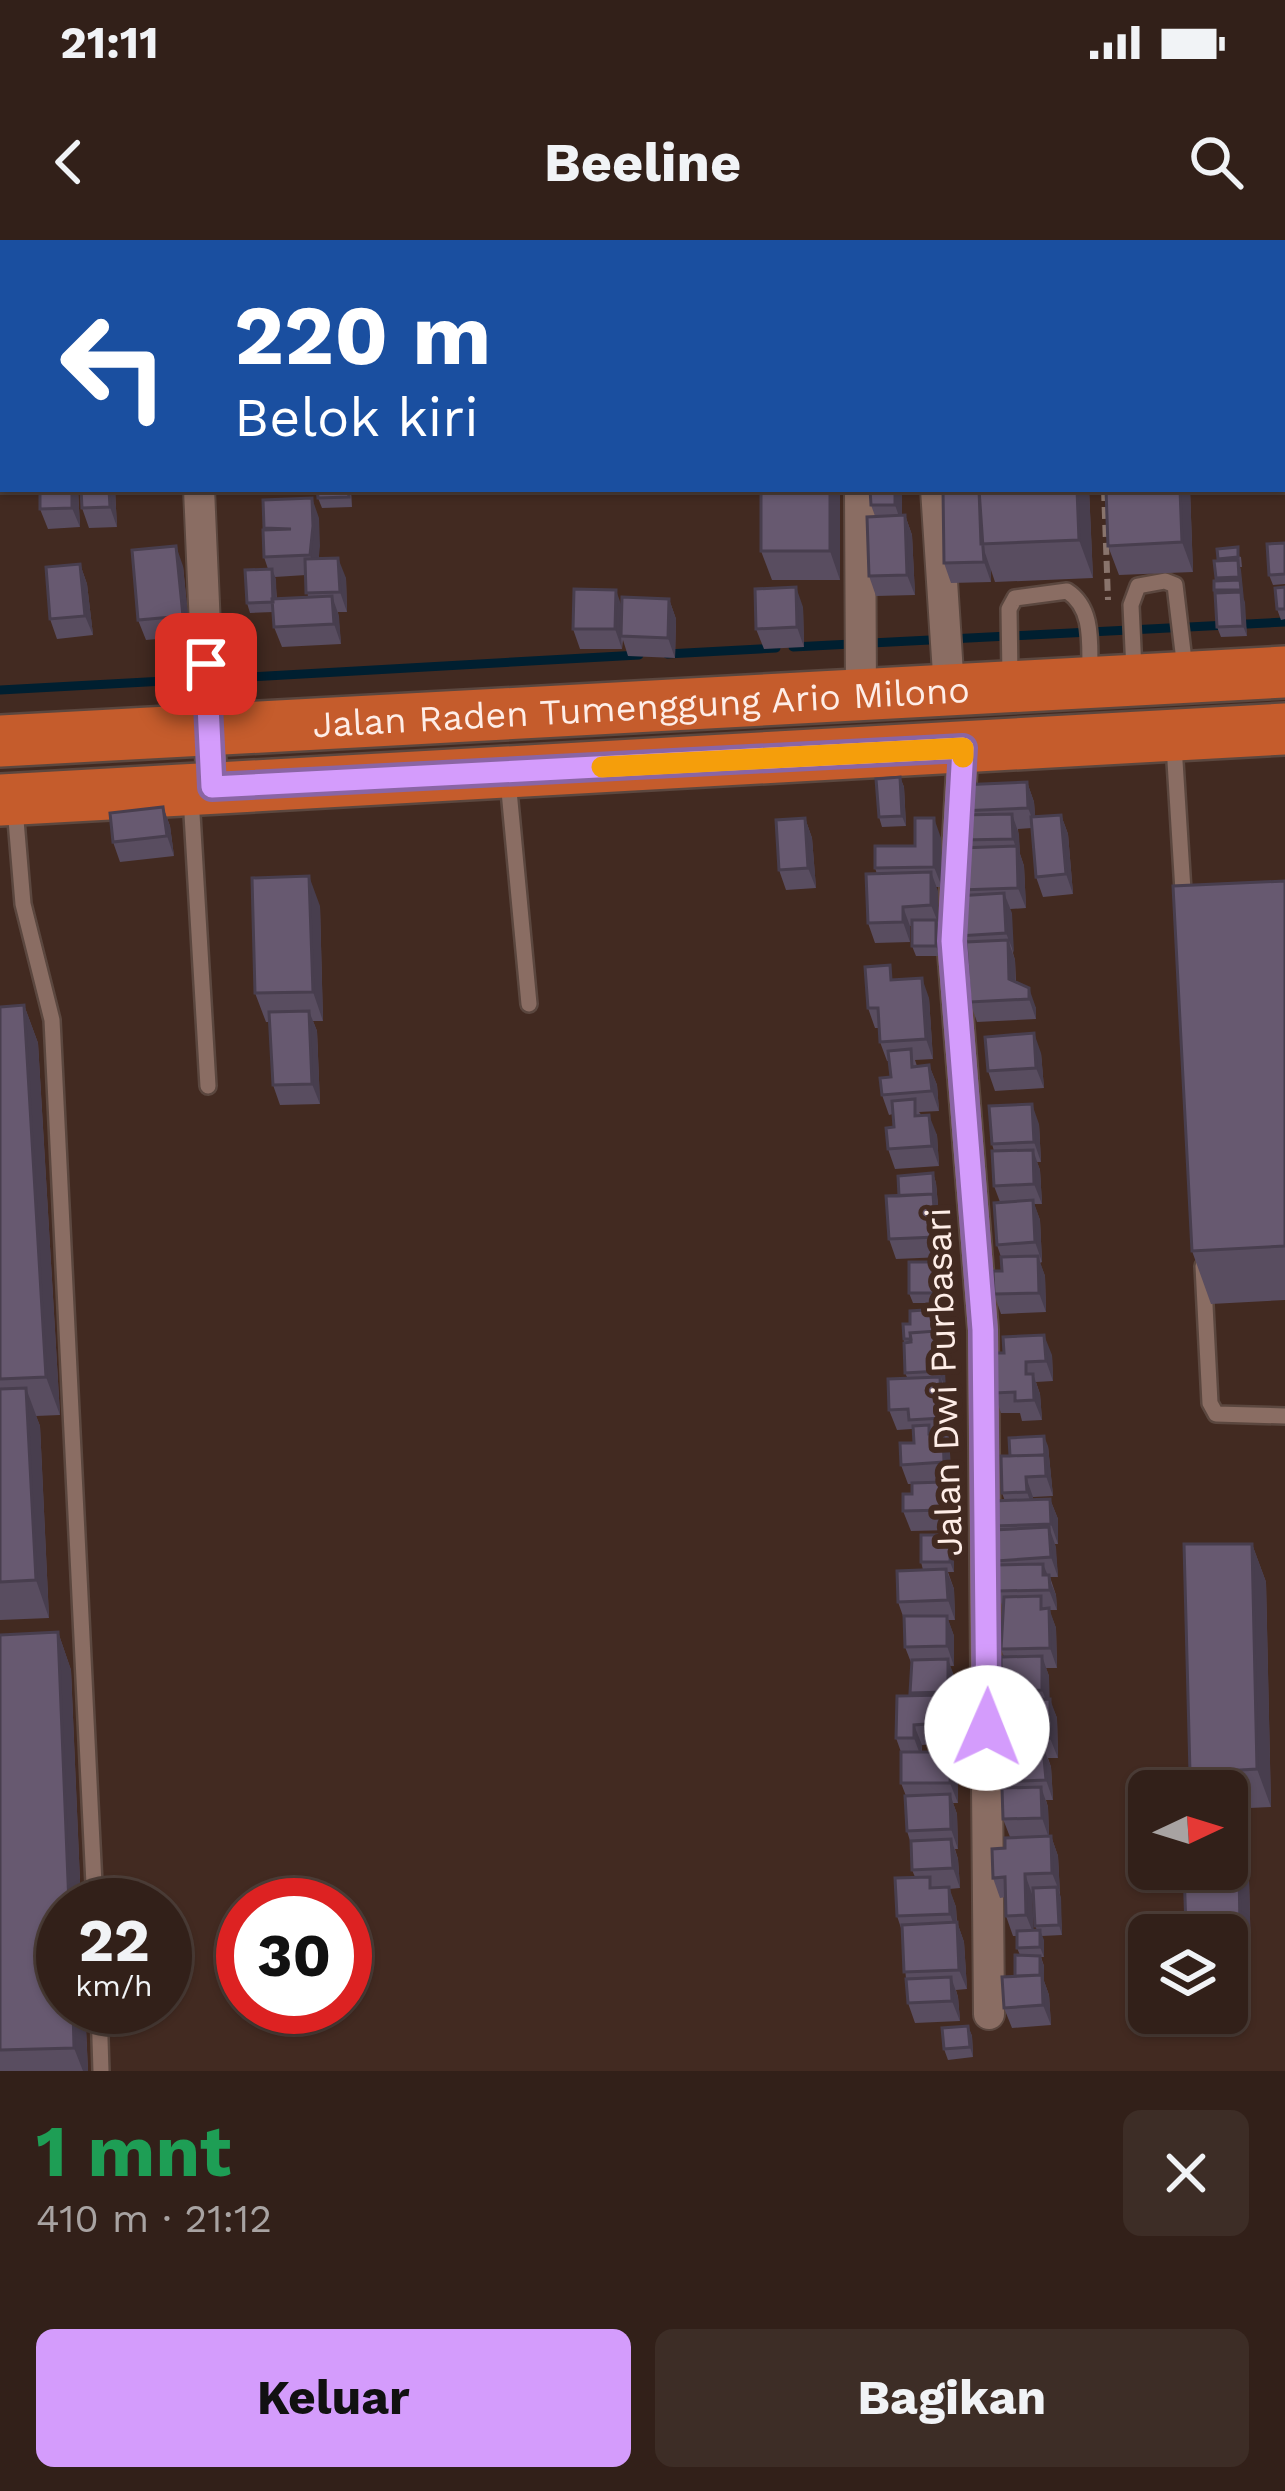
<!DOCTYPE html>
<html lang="id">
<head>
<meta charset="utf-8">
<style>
	body { margin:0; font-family:"Work Sans",sans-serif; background:#3d2d26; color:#f1f3f6; height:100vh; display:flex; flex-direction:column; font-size:45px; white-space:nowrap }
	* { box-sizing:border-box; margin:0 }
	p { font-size:39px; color:#a8a3a2 }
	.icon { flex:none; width:66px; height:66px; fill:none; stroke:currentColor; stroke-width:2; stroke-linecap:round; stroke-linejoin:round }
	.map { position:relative; height:1831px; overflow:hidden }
	.drawer { display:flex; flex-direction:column; background:#322019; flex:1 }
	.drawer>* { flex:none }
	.hud { position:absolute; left:0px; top:0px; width:1287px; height:252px; box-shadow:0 3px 9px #0004,0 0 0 3px #4d3e38; background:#1a4fa0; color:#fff; overflow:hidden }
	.needle { width:78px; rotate:86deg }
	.fabs { position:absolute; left:1128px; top:1530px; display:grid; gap:24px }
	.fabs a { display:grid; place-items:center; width:120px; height:120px; border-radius:18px; background:#322019; box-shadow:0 3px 9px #0004,0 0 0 3px #4d3e38; font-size:60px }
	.speed { position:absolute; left:36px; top:1638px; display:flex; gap:24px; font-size:60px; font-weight:700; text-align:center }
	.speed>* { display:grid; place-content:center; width:156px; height:156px; border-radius:50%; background:#322019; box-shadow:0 3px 9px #0004,0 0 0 3px #4d3e38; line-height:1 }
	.speed small { font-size:30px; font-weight:400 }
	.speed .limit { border:18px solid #d22; background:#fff; color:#111 }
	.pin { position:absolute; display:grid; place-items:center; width:102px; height:102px; color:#fff; margin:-51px; border-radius:24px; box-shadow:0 6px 18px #0006 }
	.me { position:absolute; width:132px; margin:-66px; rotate:1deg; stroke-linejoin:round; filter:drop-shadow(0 0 9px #0008) }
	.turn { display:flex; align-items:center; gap:42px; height:252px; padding:0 36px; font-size:54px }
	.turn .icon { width:156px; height:156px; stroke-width:2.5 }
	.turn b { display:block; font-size:84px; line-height:102px }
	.round { display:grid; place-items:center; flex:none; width:126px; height:126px; border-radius:18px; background:#3d2d26 }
	.head { display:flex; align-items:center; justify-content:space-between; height:204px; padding:0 36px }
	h1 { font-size:72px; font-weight:700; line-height:90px; color:#1e9e55 }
	.primary-button { display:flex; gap:24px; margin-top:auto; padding:24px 36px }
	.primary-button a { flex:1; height:138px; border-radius:18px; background:#d49cfc; color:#111; font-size:48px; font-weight:700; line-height:138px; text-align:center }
	.primary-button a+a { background:#3d2d26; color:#f1f3f6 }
	.status { display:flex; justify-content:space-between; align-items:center; height:84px; padding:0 60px; background:#322019; direction:ltr }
	.status svg { height:33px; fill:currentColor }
	header { display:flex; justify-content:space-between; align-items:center; height:156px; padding:0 36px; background:#322019; font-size:54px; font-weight:700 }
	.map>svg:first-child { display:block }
</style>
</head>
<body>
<div class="status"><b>21:11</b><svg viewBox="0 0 49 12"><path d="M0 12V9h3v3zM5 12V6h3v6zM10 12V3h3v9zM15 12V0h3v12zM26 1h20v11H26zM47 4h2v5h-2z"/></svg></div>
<header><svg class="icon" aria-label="back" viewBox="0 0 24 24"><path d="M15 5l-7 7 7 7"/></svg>Beeline<svg class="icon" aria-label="search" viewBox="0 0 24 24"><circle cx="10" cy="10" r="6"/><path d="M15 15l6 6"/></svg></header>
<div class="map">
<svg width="1285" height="1831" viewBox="0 0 1285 1831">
	<rect width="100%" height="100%" fill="#422a21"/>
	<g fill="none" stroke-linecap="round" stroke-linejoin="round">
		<path stroke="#001f30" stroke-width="9" d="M793 407 1285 382
			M667 414 776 408
			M212 439 639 415
			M0 450 183 440"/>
		<g stroke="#5b473f" stroke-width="20">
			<path id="service" d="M1134 431 1131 365 1138 346 1165 341 1175 345 1185 429
				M1010 437 1009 369 1015 358 1067 351C1095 369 1089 406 1090 437
				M1174 505 1184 667
				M508 540 529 764
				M191 557 208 846
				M15 568 23 664 52 780 95 1665
				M1203 1026 1210 1163 1216 1174 1285 1176
				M99 1767 101 1831"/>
		</g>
		<g stroke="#5b473f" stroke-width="34">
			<path id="minor" d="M189 0V3
				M858 0V3
				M199 249 212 547
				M860 249 861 454
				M936 249 949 449
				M963 508 952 701 983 1090 989 1774"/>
		</g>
		<g stroke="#5b473f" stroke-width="56">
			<g id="trunk">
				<path id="s1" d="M0 501 1285 432"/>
				<path d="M0 560 1285 489"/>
			</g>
		</g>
		<path stroke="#89746c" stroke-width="6" stroke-dasharray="12 6" stroke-linecap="butt" d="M1104 249 1108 360"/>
		<use href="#service" stroke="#8a6d63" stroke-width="15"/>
		<use href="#minor" stroke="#8a6d63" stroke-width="30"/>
		<use href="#trunk" stroke="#c55c2c" stroke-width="51"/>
	</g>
	<path fill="#594d60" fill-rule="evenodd" d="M43 0H163V3H44Z
		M40 249H78L80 287 48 289 40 269Z
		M115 249 117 287 89 288 82 268Z
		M351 249 352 267 322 268 318 258Z
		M761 249H840V340H772L761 311Z
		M902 249V275H905L912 295 915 355 876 356 869 336 875 276 871 265Z
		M943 249H1089L1093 338 995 342 991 330V342L951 343 944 323Z
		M1190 249 1193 332 1119 335 1108 306Z
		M319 278V319L346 338 347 372H338L341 404 282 407 274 387 273 372 250 373 247 363 268 329 264 317V288ZM306 335 308 357 277 359 275 337Z
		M1285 303V344L1273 345 1269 335Z
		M1217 309 1241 317 1242 327H1240L1247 396 1221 397 1217 387 1214 350 1219 321Z
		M80 324 87 344 93 395 57 399 50 379Z
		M183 326 190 396 146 400 138 380Z
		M1285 347V379L1281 380 1277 369Z
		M669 359 676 379 675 418 628 416 623 400 622 409H580L573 389 622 367Z
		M803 367 804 407 764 409 756 389Z
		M194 404 198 414 203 452 180 454 177 444Z
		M900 537 904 547 906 586 882 587 879 577Z
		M1027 542 1034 562 1035 576 1061 575 1068 594 1073 654 1043 657 1036 637 1032 588 1018 589 1020 614 1024 626 1026 668 1010 669 1013 713 1015 720 1016 742 1036 768V779L977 782 970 762 967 716 958 696 964 607 962 600 960 571Z
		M163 567 170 586 174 616 120 622 113 602Z
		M805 578 812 598 816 648 786 650 779 630Z
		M941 598 942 647H936L940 691V716H916L912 706V686H910V702L875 703 868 683 877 634 875 628 915 606Z
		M1285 641V1060L1211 1064 1192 1011Z
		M320 666 323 781H313L317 791 320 864 280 865 273 845 270 782H266L255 753Z
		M895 740 929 758 933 819 915 820 917 826 929 825 937 845 939 871 919 872 937 895 939 926 895 929 888 909 894 887 893 874 889 875 882 855 891 837 889 821H887L880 802 879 788H875L868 768Z
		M24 765 38 803 60 1175 36 1176 40 1186 49 1378 0 1380V767Z
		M1041 813 1044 848 995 851 988 831Z
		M1039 884 1041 922H1037L1040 930 1042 964H1034L1040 980 1042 1022 1040 1023 1045 1036 1046 1072 1001 1074 994 1054 1002 1031 1001 1017 997 1005 1000 962 994 946V911L992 904Z
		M933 933 936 943 938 965 941 973 943 1017 896 1019 889 999 899 956Z
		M944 1032V1063H913L909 1053Z
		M939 1069 943 1079 945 1107H942L949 1198 945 1199 950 1213 951 1242H944L951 1262 952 1290 911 1291 903 1271 912 1254V1244H908L901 1225 914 1203 913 1192 912 1189 897 1190 889 1170 908 1139 905 1133 904 1099Z
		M1004 1113 1052 1115 1053 1141 1036 1142 1040 1154 1042 1180 1022 1181 1020 1173H1001L994 1153Z
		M1048 1206 1053 1256 1033 1257V1260L1050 1259 1058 1279V1304H1055L1058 1337H1050L1056 1355 1057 1370H1049L1056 1388 1057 1428H1046L1049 1436V1459L1057 1478 1058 1518H1048L1051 1527 1053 1560H1046L1048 1567 1049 1596H1051L1058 1616 1062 1695 1042 1696 1044 1717H1041L1044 1726V1741L1049 1755 1051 1785 1012 1788 1004 1768 1020 1715 1017 1708V1696H1013L1006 1676V1657L1000 1658 993 1638 1010 1597 1003 1579 1000 1509 997 1499 1004 1460 1001 1451 1004 1417 1001 1409 1003 1368 997 1351 998 1325 993 1286 1005 1261 1002 1253 1010 1216ZM1032 1654 1035 1686 1037 1690H1033Z
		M951 1295 954 1305V1332H948L954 1349 955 1380H948L954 1396V1426H950L955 1439 956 1472H950L952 1489 934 1504 922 1505V1512L958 1532V1563H953L957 1574 958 1609H955L958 1619 960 1648 949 1649 956 1667 957 1682 964 1702 967 1749 956 1750 958 1757 960 1781 915 1783 908 1763 902 1691 897 1676 915 1637 912 1630 911 1604 907 1591 906 1556 901 1543V1512L896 1498 911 1456 912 1425 905 1407 904 1379 898 1362 923 1330 921 1322Z
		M1252 1304 1266 1342 1271 1567 1227 1569V1551H1197L1190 1533Z
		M58 1392 71 1430 81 1665H63V1767H85L88 1831H0V1395Z
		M1238 1572 1248 1601 1251 1716 1227 1717V1695H1189L1186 1688Z
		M968 1786 972 1796 973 1817 948 1820 944 1809Z"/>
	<path fill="#483e4e" d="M72 249H78L80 287 72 268Z
		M109 249H115L117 287 110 267Z
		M830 249H840V340L830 311Z
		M895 249H902V285L895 265Z
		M1077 249H1089L1093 338 1079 300Z
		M1180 249H1190L1193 332 1182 302Z
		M312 258 319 278 320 306 317 335 310 315Z
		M905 275 912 295 915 355 907 335Z
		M176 306 183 326 190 396 183 376Z
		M984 310 991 330V342L984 322Z
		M338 318 346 338 347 372 340 352Z
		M1238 320 1241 330 1244 360 1241 350Z
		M80 324 87 344 93 395 85 376Z
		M272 329 276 339 277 372 273 362Z
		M796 347 803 367 804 407 797 387Z
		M616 350 623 370 621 396 622 409 615 389Z
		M1241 352 1245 362 1247 396 1243 386Z
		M332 356 339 376 341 404 334 384Z
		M669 359 676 379 675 418 668 398Z
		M194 404 198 414 203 452 199 442Z
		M900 537 904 547 906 586 902 576Z
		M1027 542 1034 562 1036 588 1028 568Z
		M163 567 170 586 174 616 167 596Z
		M1012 574 1019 594 1020 614 1024 626 1026 668 1018 648 1017 611 1013 599Z
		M1061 575 1068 594 1073 654 1066 634Z
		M805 578 812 598 816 648 808 628Z
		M934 578 941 598 942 647 934 627Z
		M931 632 938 651 939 685 931 665Z
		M309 636 320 666 323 781 313 752Z
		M1004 653 1012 673 1014 713 1006 693Z
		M903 667 910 686V702L903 682Z
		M936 680 940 691V716L936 706Z
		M1008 700 1015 720 1016 759 1009 739Z
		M922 738 929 758 933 819 926 799Z
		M1029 748 1036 768V779L1029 759Z
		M24 765 38 803 60 1175 46 1137Z
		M309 771 317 791 320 864 312 844Z
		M1034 793 1041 813 1044 848 1036 828Z
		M929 825 937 845 939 871 932 851Z
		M1032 864 1039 884 1041 922 1034 902Z
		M929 875 937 895 939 926 932 906Z
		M1033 910 1040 930 1042 964 1034 944Z
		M933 933 936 943 938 965 941 973 943 1017 936 997Z
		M1033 960 1040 980 1042 1022 1035 1002Z
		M1038 1016 1045 1036 1046 1072 1039 1053Z
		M940 1022 944 1032V1063L940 1053Z
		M939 1069 943 1079 945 1107 941 1096Z
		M936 1091 944 1111 946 1151 939 1131Z
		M1044 1095 1052 1115 1053 1141 1046 1121Z
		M1033 1134 1040 1154 1042 1180 1034 1160Z
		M940 1137 947 1157 949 1198 942 1178Z
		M26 1148 40 1186 49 1378 36 1340Z
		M943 1193 950 1213 951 1242 944 1222Z
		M1044 1196 1048 1206 1053 1256 1046 1236Z
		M1026 1237 1033 1257 1034 1272 1027 1252Z
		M944 1242 951 1262 952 1290 945 1270Z
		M1050 1259 1058 1279V1304L1051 1284Z
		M1049 1287 1056 1307 1058 1337 1051 1317Z
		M951 1295 954 1305V1332L950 1322Z
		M1252 1304 1266 1342 1271 1567 1257 1529Z
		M1043 1324 1056 1355 1057 1370 1043 1335Z
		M946 1329 954 1349 955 1380 948 1360Z
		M1049 1368 1056 1388 1057 1428 1050 1408Z
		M947 1376 954 1396V1426L947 1406Z
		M58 1392 71 1430 81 1665H69Z
		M1042 1416 1049 1436 1050 1470 1042 1450Z
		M948 1419 955 1439 956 1472 948 1452Z
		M944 1455 951 1475 952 1489 934 1504 926 1484Z
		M1050 1459 1057 1478 1058 1518 1050 1498Z
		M914 1485 922 1505 921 1517 914 1498Z
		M1043 1507 1051 1527 1053 1560 1046 1540Z
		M951 1512 958 1532V1563L950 1543Z
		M1041 1547 1048 1567 1049 1598 1042 1578Z
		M950 1554 957 1574 958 1609 951 1589Z
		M1238 1572 1248 1601 1251 1716 1240 1687Z
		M1051 1596 1058 1616 1060 1653 1052 1633Z
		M951 1599 958 1619 960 1648 953 1628Z
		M1025 1634 1032 1654 1034 1695 1026 1675Z
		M949 1647 956 1667 957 1694 950 1674Z
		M1057 1647 1061 1657 1062 1695 1059 1685Z
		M957 1682 964 1702 967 1749 959 1730Z
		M1040 1690 1044 1700V1717L1040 1707Z
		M1040 1716 1044 1726V1741L1049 1755 1051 1785 1043 1765Z
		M951 1737 958 1757 960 1781 952 1761Z
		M73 1767H85L88 1831H83L74 1808Z
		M968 1786 972 1796 973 1817 970 1807Z"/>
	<path fill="#675970" stroke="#483e4e" stroke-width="3" d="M43 0H136L106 3H44Z
		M244 0H334V3H244Z
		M750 0H825V3H751Z
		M1080 0H1162L1163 3H1080Z
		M40 249H72V268L40 269Z
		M81 249H109L110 267 82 268Z
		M317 249H348L349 257 318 258Z
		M761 249H830V311H761Z
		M870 249H895V265H871Z
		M943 249H979L984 322 944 323Z
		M979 249H1077L1079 300 981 304Z
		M1106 249H1180L1182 302 1108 306Z
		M312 258 313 286 310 315 264 317 263 290 291 289 264 288 263 260Z
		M905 275 907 335 869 336 867 277Z
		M1285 303V334L1269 335 1267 304Z
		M176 306 183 376 138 380 132 310Z
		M1238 307V317L1218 319 1217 309Z
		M338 318 340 352 306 353 305 319Z
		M1238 320 1239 337 1216 338 1214 321Z
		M80 324 85 376 50 379 46 327Z
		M272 329 273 362 247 363 245 330Z
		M1240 340 1241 350H1214V341Z
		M796 347 797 387 756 389 755 349Z
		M1285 347V369H1277L1275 348Z
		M574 349 616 350 615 389H573Z
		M1241 352 1243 386 1217 387 1215 353Z
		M332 356 334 384 274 387 272 359Z
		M622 357 669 359 668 398 621 396Z
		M194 404 199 442 177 444 172 407Z
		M900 537 902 576 879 577 876 539Z
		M1027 542 1028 568 960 571 959 545Z
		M163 567 167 596 113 602 110 573Z
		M1012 574 1013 599 962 600 961 575Z
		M1061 575 1066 634 1036 637 1031 577Z
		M805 578 808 628 779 630 776 580Z
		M915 578H934V627L875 628V606H915Z
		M1017 606 1018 648 960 650 959 608Z
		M931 632V665L903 667V682L868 683 866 634Z
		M309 636 313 752 255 753 252 638Z
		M1285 641V1006L1192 1011 1173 646Z
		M1004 653 1006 693 958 696 957 656Z
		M912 680H936V706H912Z
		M1008 700 1009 739 1029 748V759L970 762 966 702Z
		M890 725 891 740 922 738 926 799 880 802 878 768H868L865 727Z
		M24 765 46 1137 0 1139V767Z
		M309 771 312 844 273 845 269 772Z
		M1034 793 1036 828 988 831 985 797Z
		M911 809 912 827 929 825 932 851 882 855 880 838 891 837 888 811Z
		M915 859V876L929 875 932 906 888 909 886 888 894 887 892 861Z
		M1032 864 1034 902 992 904 989 866Z
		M1033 910 1034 944 994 946 992 911Z
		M933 933 934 959 933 954 899 956 898 936Z
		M933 954 936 997 889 999 886 956Z
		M1033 960 1035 1002 997 1005 994 963Z
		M1038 1016 1039 1053 994 1054 993 1031H1002L1001 1017Z
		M909 1022H940V1053H909Z
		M939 1069 941 1096 938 1097 936 1091 910 1093 911 1099H904L903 1084H910V1071Z
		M936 1091 939 1131 905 1133 904 1103 911 1102 910 1093Z
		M1044 1095 1046 1121 1026 1122V1134H1033L1034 1160 1015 1161V1152L994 1153 992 1113H1004L1003 1097Z
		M940 1137 942 1178 909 1180 908 1169 889 1170 888 1139Z
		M26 1148 36 1340 0 1342V1149Z
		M929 1185V1194L943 1193 944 1222 901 1225 900 1203H914L913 1186Z
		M1044 1196 1045 1217V1215L1010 1216 1009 1198Z
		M1045 1215 1046 1236 1026 1237 1027 1252 1002 1253 1001 1216Z
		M944 1242 945 1270 903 1271V1254H912V1243Z
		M1050 1259 1051 1284 993 1286 992 1261Z
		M1049 1287 1051 1317 996 1321 994 1290Z
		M921 1295H951L950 1322H921Z
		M1184 1304H1252L1257 1529 1190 1533Z
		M1043 1324V1335H1049L1050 1350 997 1351 996 1325Z
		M946 1329 948 1360 898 1362 897 1331Z
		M1041 1356V1369L1049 1368 1050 1408 1001 1409 1004 1357Z
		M904 1376H947V1406L905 1407Z
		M58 1392 69 1665H63V1767H73L74 1808 0 1810V1395Z
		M1042 1416V1450L1001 1451V1417Z
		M948 1419V1452L910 1453 912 1420Z
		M944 1455 945 1469 926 1484 914 1485V1498H896L897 1456Z
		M1050 1459V1498L997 1499 996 1460Z
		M1043 1507 1046 1540 1000 1542 998 1509Z
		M901 1512H951L950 1543H901Z
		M1041 1547 1042 1578 1003 1579 1002 1548Z
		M950 1554 951 1589 907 1591 905 1556Z
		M1238 1572 1240 1687 1186 1688 1184 1629H1227V1573Z
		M1051 1596 1052 1633 1025 1634 1026 1675 1006 1676 1005 1637 993 1638 992 1609 1005 1608V1598Z
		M951 1599 953 1628 912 1630 911 1601Z
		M930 1637V1648L949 1647 950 1674 897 1676 895 1638Z
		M1057 1647 1059 1685 1035 1686 1033 1648Z
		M957 1682 959 1730 904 1732 902 1685Z
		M1040 1690V1707L1017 1708V1691Z
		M1015 1715 1040 1716V1735L1015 1736Z
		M1042 1735 1043 1765 1004 1768 1002 1737Z
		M951 1737 952 1761 908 1763 906 1739Z
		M968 1786 970 1807 944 1809 942 1788Z"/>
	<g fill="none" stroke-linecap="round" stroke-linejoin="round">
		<g stroke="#8a65a4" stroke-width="30">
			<path id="route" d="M206 424 212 547 963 508 952 701 983 1090 987 1488"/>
		</g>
		<use href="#route" stroke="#d49cfc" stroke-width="21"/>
		<path stroke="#f59e0b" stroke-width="21" d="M602 527 963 508V517"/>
	</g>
	<g text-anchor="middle" stroke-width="12" stroke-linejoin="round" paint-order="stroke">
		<g font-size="36" fill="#feede7" stroke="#422a21">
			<text dy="13" stroke="none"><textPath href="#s1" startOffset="642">Jalan Raden Tumenggung Ario Milono</textPath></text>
			<text transform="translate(943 1142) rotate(-92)" y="13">Jalan Dwi Purbasari</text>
		</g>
	</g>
</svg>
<div class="fabs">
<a><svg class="needle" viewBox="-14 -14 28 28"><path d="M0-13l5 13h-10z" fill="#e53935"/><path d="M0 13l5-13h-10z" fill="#a8a3a2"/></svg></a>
<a><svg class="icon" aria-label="layers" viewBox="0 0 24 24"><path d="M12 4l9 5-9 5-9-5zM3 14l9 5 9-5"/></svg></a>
</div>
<div class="speed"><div>22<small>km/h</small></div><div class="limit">30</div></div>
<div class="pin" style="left:206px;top:424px;background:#d93025"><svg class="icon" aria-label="arrive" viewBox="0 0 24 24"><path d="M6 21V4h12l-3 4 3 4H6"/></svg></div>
<svg class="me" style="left:987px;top:1488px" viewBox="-20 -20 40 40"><circle r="19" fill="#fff"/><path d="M0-13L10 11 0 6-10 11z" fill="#d49cfc"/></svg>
<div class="hud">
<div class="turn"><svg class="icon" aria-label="left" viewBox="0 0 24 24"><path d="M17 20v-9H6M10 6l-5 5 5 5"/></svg><div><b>220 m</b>Belok kiri</div></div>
</div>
</div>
<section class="drawer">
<div class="head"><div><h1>1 mnt</h1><p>410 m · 21:12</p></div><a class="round"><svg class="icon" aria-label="close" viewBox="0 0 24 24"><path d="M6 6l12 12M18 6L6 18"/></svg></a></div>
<div class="primary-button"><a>Keluar</a><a>Bagikan</a></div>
</section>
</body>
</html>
